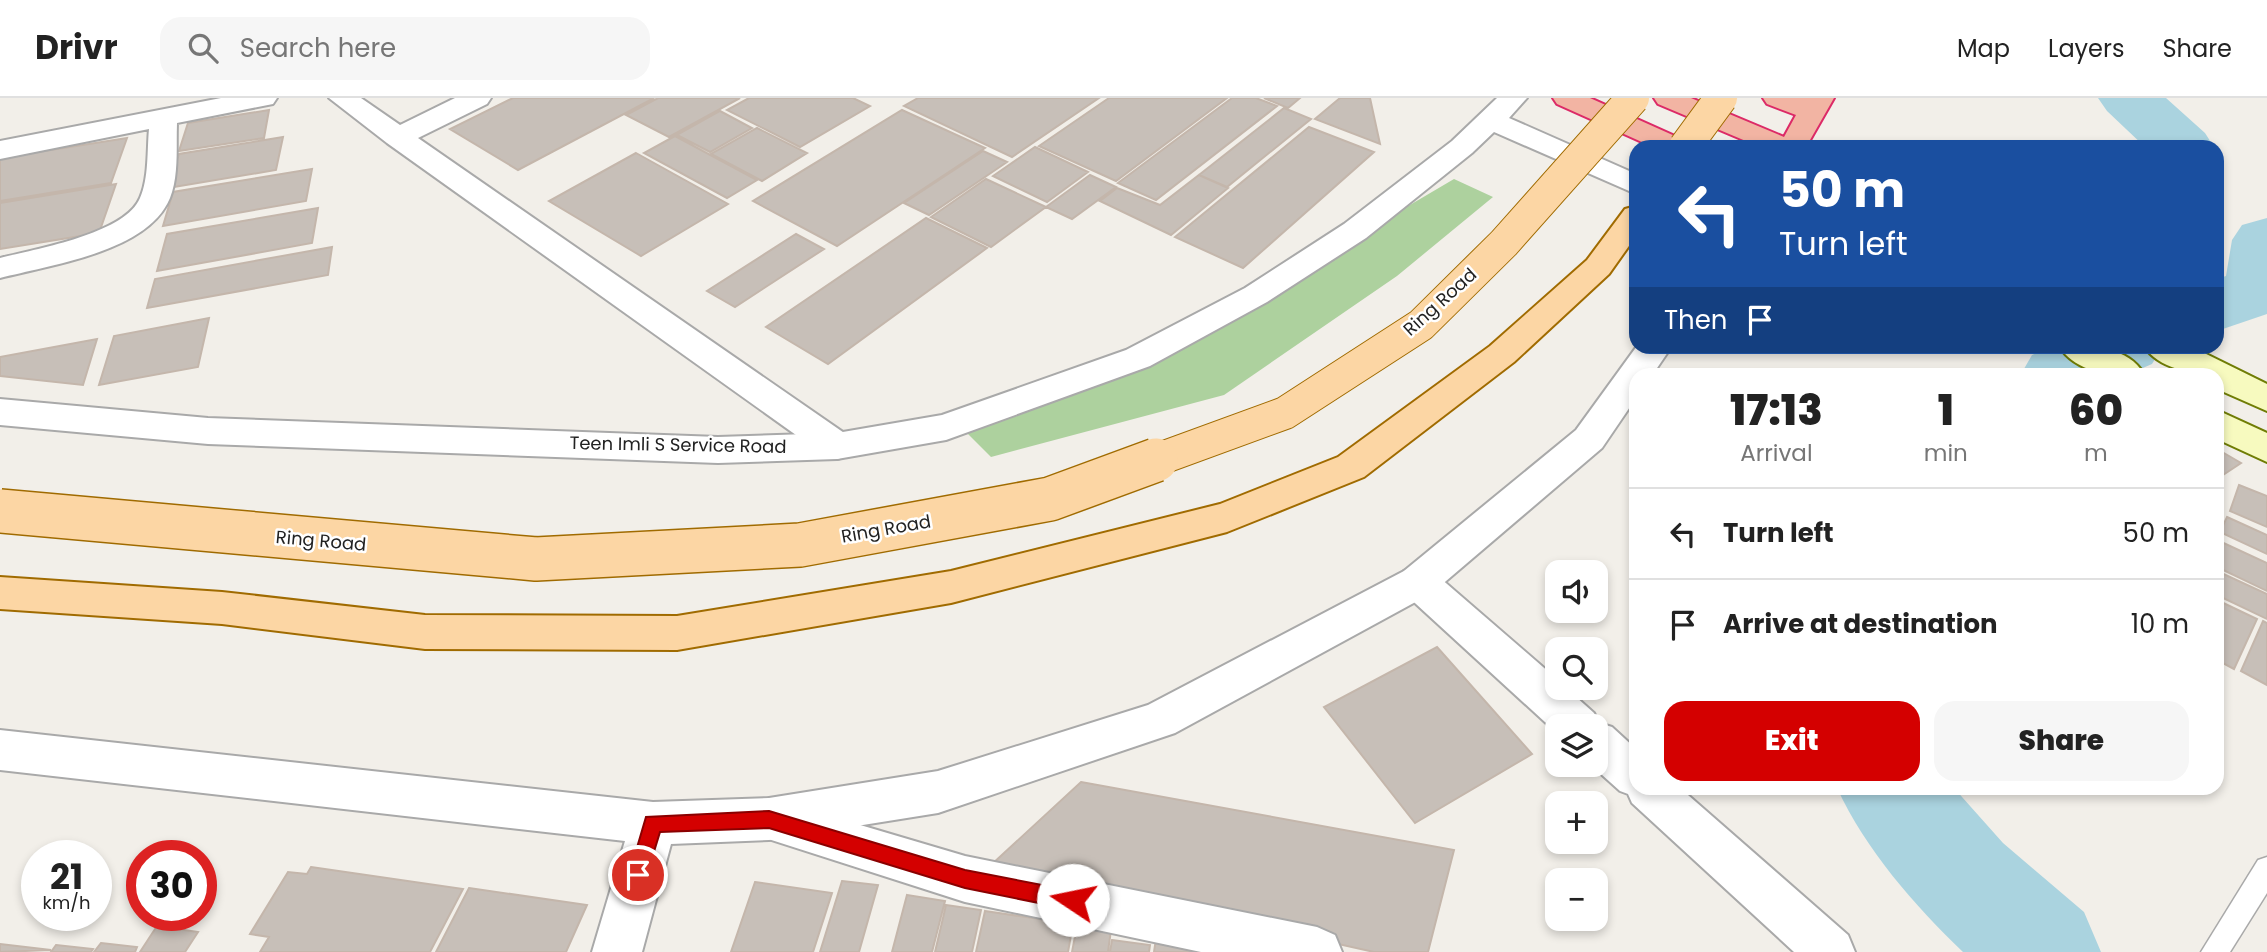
<!DOCTYPE html>
<html lang="en">
<head>
<meta charset="utf-8">
<style>
	body { margin:0; font-family:Poppins,sans-serif; background:#f6f6f6; color:#222; height:100vh; display:flex; flex-direction:column; font-size:26px; white-space:nowrap }
	* { box-sizing:border-box; margin:0 }
	p { font-size:23px; color:#767676 }
	.icon { flex:none; width:38px; height:38px; fill:none; stroke:currentColor; stroke-width:2; stroke-linecap:round; stroke-linejoin:round }
	.map { position:relative; flex:1; overflow:hidden }
	.sheet { position:absolute; left:1629px; top:270px; width:595px; height:427px; display:flex; flex-direction:column; background:#fff; border-radius:21px; box-shadow:0 4px 10px #0003 }
	.sheet>* { flex:none }
	.hud { position:absolute; left:1629px; top:42px; width:595px; height:214px; border-radius:21px; box-shadow:0 4px 10px #0003; background:#1a4fa0; color:#fff; overflow:hidden }
	.tools { position:absolute; left:1545px; top:462px; display:grid; gap:14px }
	.tools a { display:grid; place-items:center; width:63px; height:63px; border-radius:14px; background:#fff; box-shadow:0 4px 10px #0003; font-size:35px }
	.speed { position:absolute; left:21px; top:742px; display:flex; gap:14px; font-size:35px; font-weight:700; text-align:center }
	.speed>* { display:grid; place-content:center; width:91px; height:91px; border-radius:50%; background:#fff; box-shadow:0 4px 10px #0003; line-height:1 }
	.speed small { font-size:18px; font-weight:400 }
	.speed .limit { border:10px solid #d22; background:#fff; color:#111 }
	.pin { position:absolute; display:grid; place-items:center; width:60px; height:60px; color:#fff; margin:-30px; border:4px solid #fff; border-radius:50%; box-shadow:0 2px 7px #0007 }
	.me { position:absolute; width:77px; margin:-38px; rotate:281deg; stroke-linejoin:round; filter:drop-shadow(0 0 5px #0008) }
	.turn { display:flex; align-items:center; gap:24px; height:147px; padding:0 35px; font-size:32px }
	.turn .icon { width:91px; height:91px; stroke-width:2.5 }
	.turn b { display:block; font-size:49px; line-height:60px }
	.then { display:flex; align-items:center; height:66px; padding:0 35px; background:#0003; gap:14px; font-size:26px }
	.eta { display:flex; justify-content:space-evenly; align-items:center; height:119px; text-align:center }
	.eta b { font-size:42px; font-weight:800; line-height:49px }
	.cta { display:flex; gap:14px; margin-top:auto; padding:14px 35px }
	.cta a { flex:1; height:80px; border-radius:21px; background:#d40000; color:#fff; font-size:28px; font-weight:800; line-height:80px; text-align:center }
	.cta a+a { background:#f6f6f6; color:#222 }
	ul { padding:0; list-style:none }
	li { display:flex; align-items:center; gap:21px; height:91px; padding:0 35px; border-top:2px solid #e0e0e0 }
	li div { flex:1 }
	li b { display:block; font-size:26px }
	li em { font-style:normal }
	header { display:flex; align-items:center; gap:42px; box-sizing:border-box; height:98px; padding:0 35px; background:#fff; border-bottom:2px solid #e0e0e0 }
	header strong { font-size:33px }
	nav { display:flex; gap:38px; margin-inline-start:auto; font-size:24px }
	.search { width:490px; height:63px; background:#f6f6f6; display:flex; align-items:center; gap:18px; box-sizing:border-box; padding:0 24px; border-radius:21px; color:#767676; font-size:26px }
	.map>svg:first-child { display:block }
</style>
</head>
<body>
<header>
<strong>Drivr</strong>
<div class="search"><svg class="icon" aria-label="search" viewBox="0 0 24 24"><circle cx="10" cy="10" r="6"/><path d="M15 15l6 6"/></svg>Search here</div>
<nav><a>Map</a><a>Layers</a><a>Share</a></nav>
</header>
<div class="map">
<svg width="2267" height="854" viewBox="0 0 2267 854">
	<rect width="100%" height="100%" fill="#f2efe9"/>
	<path fill="#add19e" d="M1454 81 1493 99 1397 178 1224 297 991 359 963 331 1240 207Z"/>
	<g fill="none" stroke-linecap="round" stroke-linejoin="round">
		<path fill="#aad3df" fill-rule="evenodd" d="M2098 0H2166L2205 35 2214 49H2145L2107 13Z
			M2267 120V216L2217 233V181L2226 178 2232 142 2242 127Z
			M2053 248H2163L2152 266 2129 276H2021L2032 257Z
			M1837 690H1954L2003 745 2084 814 2101 854H1963C1914 807 1866 752 1837 690Z"/>
	</g>
	<path fill="#c7bfb8" stroke="#c4b6ab" stroke-width="2" d="M513 0H654L518 72 450 31Z
		M658 0H740L669 39 626 17Z
		M749 0H853L870 8 800 49 727 12Z
		M918 0H1099L1012 59 904 8Z
		M1109 0H1227L1116 83 1039 48Z
		M1232 0H1256L1277 8 1156 102 1118 85Z
		M1264 0H1300L1288 10Z
		M1340 0H1370L1380 46 1315 21Z
		M1284 10 1311 21 1227 89 1199 77Z
		M269 12 264 40 179 53 188 25Z
		M902 12 985 50 837 148 753 103Z
		M720 13 752 30 710 54 677 37Z
		M1309 29 1374 54 1243 170 1175 139Z
		M757 30 807 55 762 83 711 56Z
		M675 38 757 82 727 100 644 55Z
		M283 39 276 72 168 90 179 56Z
		M127 40 111 85 0 103V60Z
		M1035 49 1088 74 1047 104 993 78Z
		M983 53 1007 64 929 117 904 105Z
		M636 55 728 106 641 158 549 103Z
		M312 71 306 103 163 128 173 94Z
		M1090 77 1116 89 1072 121 1046 109Z
		M1199 77 1228 90 1171 137 1100 103 1117 90 1160 107Z
		M986 81 1046 109 991 149 931 119Z
		M116 86 99 135 0 151V105Z
		M318 110 312 145 157 173 167 136Z
		M926 120 987 150 828 266 766 229Z
		M796 136 824 151 735 209 707 193Z
		M332 149 328 177 147 210 155 181Z
		M209 220 198 269 99 287 114 238Z
		M97 241 83 287 0 278V259Z
		M2217 351 2241 365 2217 381Z
		M2239 387 2267 398V429L2230 413Z
		M2227 419 2267 437V456L2220 434Z
		M2217 442 2267 465V493L2217 469Z
		M2217 473 2267 496V521L2217 497Z
		M2217 502 2257 521 2234 571 2217 562Z
		M2263 523 2267 525V587L2241 573Z
		M1437 549 1532 656 1415 725 1324 609Z
		M1081 684 1454 752 1428 854H1374L990 768Z
		M311 769 463 791 430 854H260L269 839 250 836 288 774 307 776Z
		M842 783 878 787 859 854H820Z
		M755 784 832 795 813 854H731Z
		M469 790 587 807 566 854H436Z
		M907 797 945 803 932 854H892Z
		M946 807 981 812 972 854H935Z
		M985 813 1073 826 1068 854H976Z
		M157 828 198 834 185 854H140Z
		M1077 828 1111 832 1108 854H1072Z
		M1156 841 1201 847V854H1154Z
		M1112 842 1150 847 1149 854H1110Z
		M101 845 137 849 135 854H94Z
		M0 846 51 852 0 854Z
		M56 847 93 851 91 854H51Z"/>
	<g fill="none" stroke-linecap="round" stroke-linejoin="round">
		<g stroke="#a9a9a9" stroke-width="3">
			<path id="service" d="M2267 759V795L2230 854H2201L2258 762Z"/>
		</g>
		<g stroke="#a9a9a9" stroke-width="4">
			<path id="minor" d="M221 0H277L273 6 177 25C176 48 179 78 170 100 148 154 50 167 0 180V160C35 151 125 136 140 100 149 80 147 52 149 31L0 61V43Z
				M329 0H361L400 27 455 0H491L487 6 418 40 850 339 855 348 850 357 837 361 824 357 387 45Z
				M1418 468 1432 473 1558 582V590H1566L1594 615 1599 625 1612 629 1636 651V690H1680L1848 837 1855 854H1794L1632 705 1628 696 1620 693 1591 667H1596V628H1558V636L1404 495 1398 484 1404 473Z
				M769 700 965 758 1317 829 1335 837 1342 854H1201L965 804 753 736 746 721 753 706Z"/>
		</g>
		<g stroke="#a9a9a9" stroke-width="4">
			<path id="tertiary" d="M1497 0H1527L1509 20 1636 76V96L1494 34 1472 55 1366 140 1267 204 1150 268 946 342 837 361 718 365 208 346 0 327V301L208 320 718 339 837 335 942 317 1126 252 1245 190 1344 126 1452 43Z
				M1637 248H1672L1653 276H1636V300L1602 350 1432 495 1175 635 938 715 769 742 671 746 642 854H592L625 743 0 672V632L653 704 769 700 938 673 1148 607 1404 473 1576 332Z"/>
		</g>
		<g stroke="#707d05" stroke-width="4">
			<path id="secondary" d="M2059 248C2089 248 2127 247 2144 276 2116 279 2076 276 2059 248Z
				M2144 248H2190L2267 286V313L2217 291V276C2193 276 2158 271 2144 248Z
				M2217 312 2267 335V364L2217 341Z"/>
		</g>
		<g stroke="#a06b00" stroke-width="4">
			<path id="primary" d="M1636 108V138L1609 176 1514 264 1364 379 1227 434 951 505 677 552 425 551 222 526 0 511V479L222 494 425 517 677 518 951 473 1220 406 1338 359 1490 248 1587 162 1625 111Z"/>
		</g>
		<g stroke="#dc2a67" stroke-width="4">
			<path id="trunk" d="M1553 0H1590L1686 43 1690 49H1653L1557 6Z
				M1654 0H1691L1784 39 1796 17 1767 6 1763 0H1834L1806 49H1760L1658 6Z"/>
		</g>
		<use href="#service" fill="#fff" fill-rule="evenodd"/>
		<use href="#minor" fill="#fff" fill-rule="evenodd"/>
		<use href="#tertiary" fill="#fff" fill-rule="evenodd"/>
		<use href="#secondary" fill="#f7fabf" fill-rule="evenodd"/>
		<use href="#primary" fill="#fcd6a4" fill-rule="evenodd"/>
		<use href="#trunk" fill="#f2b4a3" fill-rule="evenodd"/>
		<g stroke="#a06b00" stroke-width="34" stroke-linecap="butt">
			<path id="primary-bridge-far1" d="M1685 49 1721 0
				M1151 364 1285 315 1421 227 1504 145 1633 0"/>
		</g>
		<g stroke="#a06b00" stroke-width="46" stroke-linecap="butt">
			<path id="primary-bridge" d="M0 413 536 461 800 447 1050 401 1156 362"/>
		</g>
		<use href="#primary-bridge-far1" stroke="#fcd6a4" stroke-width="32"/>
		<use href="#primary-bridge" stroke="#fcd6a4" stroke-width="43"/>
	</g>
	<path fill="#d40000" stroke="#8a0000" stroke-width="2" d="M769 713 965 772 1073 793 1081 796 1083 802 1081 809 1073 812 965 790 769 730 660 734 645 783 638 786 631 783 629 777 646 719Z"/>
	<g text-anchor="middle" stroke-width="5" stroke-linejoin="round" paint-order="stroke">
		<g font-size="18" fill="#222" stroke="#fff">
			<text transform="translate(1440 204) rotate(-42)" y="6">Ring Road</text>
			<text transform="translate(678 347) rotate(1)" y="6">Teen Imli S Service Road</text>
			<text transform="translate(886 431) rotate(-10)" y="6">Ring Road</text>
			<text transform="translate(321 443) rotate(5)" y="6">Ring Road</text>
		</g>
	</g>
</svg>
<div class="tools">
<a><svg class="icon" aria-label="sound" viewBox="0 0 24 24"><path d="M4 9h4l5-4v14l-5-4H4zM17 9q2 3 0 6"/></svg></a>
<a><svg class="icon" aria-label="search" viewBox="0 0 24 24"><circle cx="10" cy="10" r="6"/><path d="M15 15l6 6"/></svg></a>
<a><svg class="icon" aria-label="layers" viewBox="0 0 24 24"><path d="M12 4l9 5-9 5-9-5zM3 14l9 5 9-5"/></svg></a>
<a>+</a>
<a>−</a>
</div>
<div class="speed"><div>21<small>km/h</small></div><div class="limit">30</div></div>
<div class="pin" style="left:638px;top:777px;background:#d93025"><svg class="icon" aria-label="arrive" viewBox="0 0 24 24"><path d="M6 21V4h12l-3 4 3 4H6"/></svg></div>
<svg class="me" style="left:1073px;top:802px" viewBox="-20 -20 40 40"><circle r="19" fill="#fff"/><path d="M0-13L10 11 0 6-10 11z" fill="#d40000"/></svg>
<div class="hud">
<div class="turn"><svg class="icon" aria-label="left" viewBox="0 0 24 24"><path d="M17 20v-9H6M10 6l-5 5 5 5"/></svg><div><b>50 m</b>Turn left</div></div>
<div class="then">Then<svg class="icon" aria-label="arrive" viewBox="0 0 24 24"><path d="M6 21V4h12l-3 4 3 4H6"/></svg></div>
</div>
<section class="sheet">
<div class="eta">
<div><b>17:13</b><p>Arrival</p></div>
<div><b>1</b><p>min</p></div>
<div><b>60</b><p>m</p></div>
</div>
<ul>
<li><svg class="icon" aria-label="left" viewBox="0 0 24 24"><path d="M17 20v-9H6M10 6l-5 5 5 5"/></svg><div><b>Turn left</b></div><em>50 m</em></li>
<li><svg class="icon" aria-label="arrive" viewBox="0 0 24 24"><path d="M6 21V4h12l-3 4 3 4H6"/></svg><div><b>Arrive at destination</b></div><em>10 m</em></li>
</ul>
<div class="cta"><a>Exit</a><a>Share</a></div>
</section>
</div>
</body>
</html>
